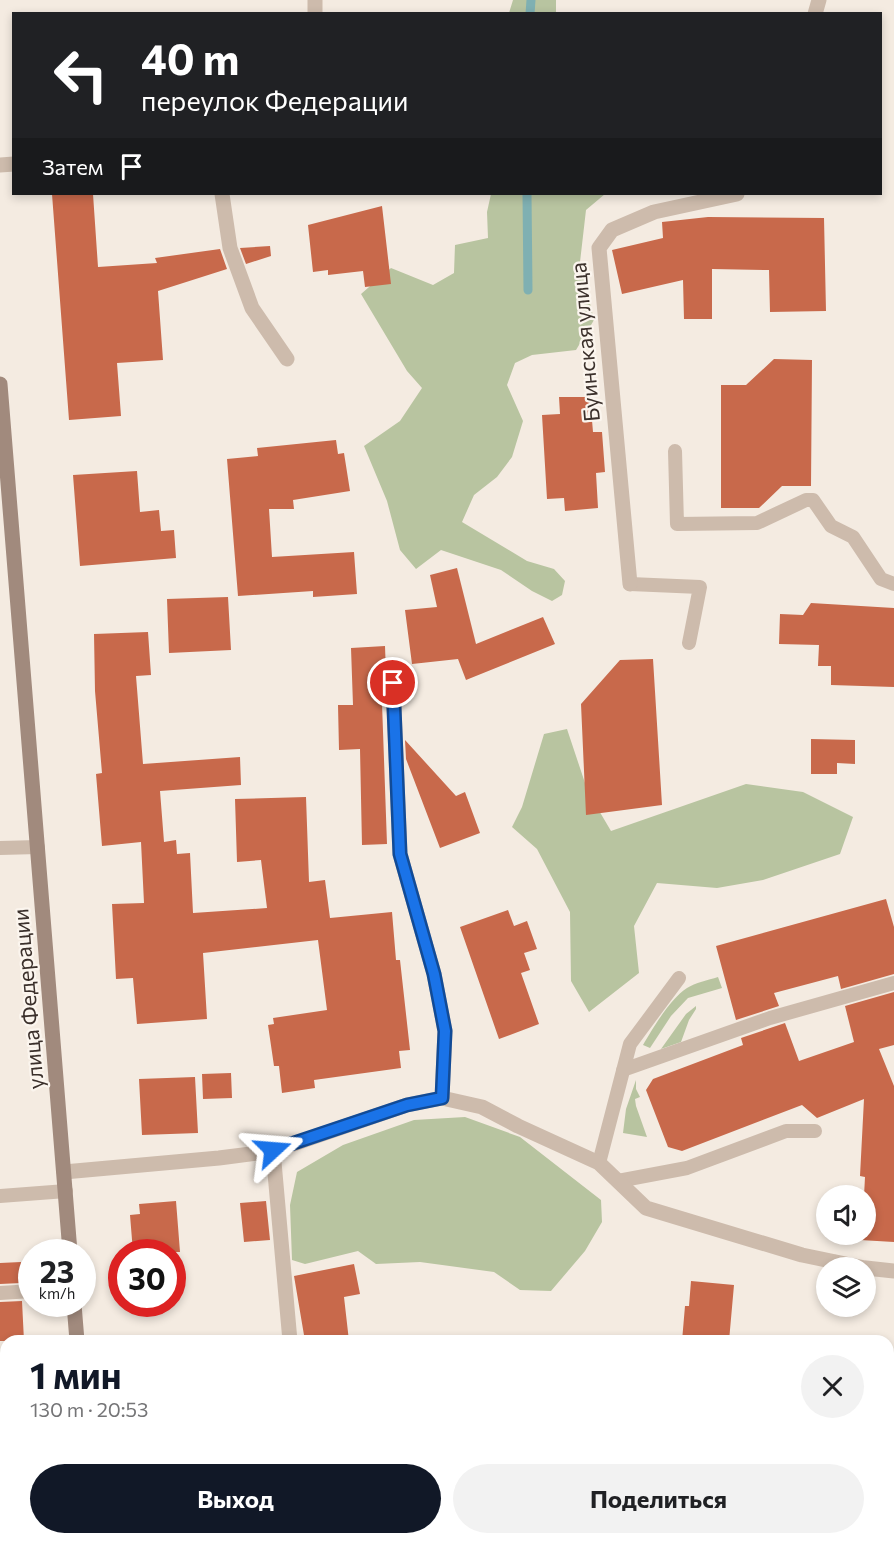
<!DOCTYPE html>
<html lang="ru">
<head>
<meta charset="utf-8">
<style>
	body { margin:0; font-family:Commissioner,sans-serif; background:#f2f2f2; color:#202124; height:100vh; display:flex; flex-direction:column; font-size:22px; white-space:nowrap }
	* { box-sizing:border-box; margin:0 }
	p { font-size:20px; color:#757577 }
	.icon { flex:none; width:33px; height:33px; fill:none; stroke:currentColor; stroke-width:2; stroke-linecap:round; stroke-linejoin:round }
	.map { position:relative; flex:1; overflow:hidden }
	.side { position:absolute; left:0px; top:1335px; width:894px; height:210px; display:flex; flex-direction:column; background:#fff; border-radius:18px 18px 0 0; box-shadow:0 3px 9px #0003 }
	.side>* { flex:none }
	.top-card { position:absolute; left:12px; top:12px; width:870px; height:183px; border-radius:0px; box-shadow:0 3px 9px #0003; background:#202124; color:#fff; overflow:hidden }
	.buttons { position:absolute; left:816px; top:1185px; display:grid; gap:12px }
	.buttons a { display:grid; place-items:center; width:60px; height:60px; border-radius:50%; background:#fff; box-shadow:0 3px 9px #0003; font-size:30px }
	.speed { position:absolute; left:18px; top:1239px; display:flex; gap:12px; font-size:30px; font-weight:700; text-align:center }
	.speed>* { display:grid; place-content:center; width:78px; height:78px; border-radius:50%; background:#fff; box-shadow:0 3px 9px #0003; line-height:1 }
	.speed small { font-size:15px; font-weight:400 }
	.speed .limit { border:9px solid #d22; background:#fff; color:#111 }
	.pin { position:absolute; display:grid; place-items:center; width:51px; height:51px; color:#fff; margin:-26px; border:3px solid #fff; border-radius:50%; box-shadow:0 2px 6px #0007 }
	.me { position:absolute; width:66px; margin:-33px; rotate:71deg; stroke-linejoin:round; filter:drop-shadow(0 0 4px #0008) }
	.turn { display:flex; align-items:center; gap:21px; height:126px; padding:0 30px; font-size:27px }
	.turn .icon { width:78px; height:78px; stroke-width:2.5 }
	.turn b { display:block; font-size:42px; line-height:51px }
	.then { display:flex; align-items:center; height:57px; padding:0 30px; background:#0003; gap:12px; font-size:22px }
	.round { display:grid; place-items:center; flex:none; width:63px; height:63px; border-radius:32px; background:#f2f2f2 }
	.overview { display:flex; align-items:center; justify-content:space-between; height:102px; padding:0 30px }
	h1 { font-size:36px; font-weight:700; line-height:45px; color:#111827 }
	.action { display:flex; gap:12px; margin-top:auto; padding:12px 30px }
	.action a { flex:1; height:69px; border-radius:36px; background:#111827; color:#fff; font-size:24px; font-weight:700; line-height:69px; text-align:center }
	.action a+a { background:#f2f2f2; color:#202124 }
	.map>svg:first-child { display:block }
</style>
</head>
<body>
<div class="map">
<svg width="894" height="1545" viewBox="0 0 894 1545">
	<rect width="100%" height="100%" fill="#f4ebe1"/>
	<path fill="#b8c4a0" d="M513 0H556V13H509Z
		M491 194H605L586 210 580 262 594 320 576 350 532 355 515 363 507 385 523 421 512 457 497 477 474 495 462 522 527 561 554 569 565 581 562 595 552 601 532 591 501 570 441 550 416 569 400 550 387 501 364 446 400 421 422 388 407 371 361 294 391 268 433 285 454 273 455 245 488 238 487 212Z
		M567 729 588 792 611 831 746 784 803 792 853 817 840 854 763 880 717 888 657 883 634 926 639 973 589 1012 571 981 570 912 537 849 512 827 522 807 544 734Z
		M718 977 722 988 688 998 671 1016 650 1048 643 1045C653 1028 670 999 687 988 695 983 708 980 718 977Z
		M696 1006V1009L689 1020 681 1042 661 1049 686 1014Z
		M636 1080V1089L640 1097 635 1099 636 1106 647 1137 623 1133 626 1109Z
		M465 1117 520 1137 601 1200 602 1222 585 1251 551 1291 520 1290 494 1272 420 1262 376 1264 358 1251 305 1264 292 1260 290 1205 297 1172 343 1145 414 1120Z
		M486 1539H758L763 1545H490L489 1540Z"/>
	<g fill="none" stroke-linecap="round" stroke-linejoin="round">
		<path stroke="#7fb0b2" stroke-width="9" d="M530 14 531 0
			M527 194 528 290"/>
	</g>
	<path fill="#c8694b" d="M52 194H93L98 267 157 263 155 258 220 249 227 269 158 291 163 360 117 363 121 416 69 420Z
		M382 206 391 284 365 287 363 271 328 275V270L313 272 308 225Z
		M708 217 824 218 826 311 770 312 769 270 712 269V319H684L683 280 622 294 612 250 663 238 662 222Z
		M270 246 271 256 246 264 240 248Z
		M774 359 812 360 811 486H782L759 508H721V385H746Z
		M559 397H590L593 432H602L605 472 596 473 598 508 565 511 564 498 547 499 542 415 560 414Z
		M336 440 338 454 344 453 350 491 293 500 294 509H269L272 557 354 552 357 594 313 597V591L238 596 227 459 258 456 257 448Z
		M137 471 140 512 159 510 161 531 174 530 176 558 80 566 73 475Z
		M457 568 476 644 543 617 555 644 466 680 458 659 412 664 405 610 437 607 430 575Z
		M228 597 231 650 169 653 167 599Z
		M811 603 894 608V687L831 685V666H818L819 645 779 644 780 614 803 615Z
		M148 632 151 675 136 676 143 764 240 757 241 785 160 791 164 842 176 840 177 854 190 853 193 913 267 908 261 860 237 862 235 799 306 797 309 882 325 880 330 918 392 912 396 960H400L410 1050 399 1051 401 1068 314 1080 315 1088 282 1093 279 1066H274L268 1025 274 1024 273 1018 327 1010 318 940 203 953 207 1019 137 1024 133 978 116 979 112 904 144 903 141 842 102 846 96 774 102 773 95 691 94 634Z
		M385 646 386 674 381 675 387 844 362 845 360 749 339 750 338 705H353L351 648Z
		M653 659 662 805 586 815 581 704 620 660Z
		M811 739 855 740V764L837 763V774H811Z
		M405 740 456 796 465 792 480 833 440 848 406 759Z
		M886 899 894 927V974L841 989 838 976 774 993 779 1006 736 1020 716 946Z
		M508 910 514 926 527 921 537 949 524 953 530 970 521 973 539 1024 499 1039 460 927Z
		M894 992V1045L879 1049 894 1086V1242L860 1240V1234H866V1196H864L865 1177 860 1176 864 1099 817 1118 802 1105 682 1151 668 1147 646 1090 653 1079 743 1045 741 1038 785 1023 799 1061 854 1042 845 1006Z
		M231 1073 232 1098 203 1099 202 1074Z
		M195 1077 198 1133 142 1135 139 1079Z
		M176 1201 180 1252H133L130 1215 140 1214 139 1204Z
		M266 1201 270 1240 244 1242 240 1203Z
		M21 1262V1283L0 1284V1263Z
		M354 1264 360 1294 344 1297 349 1341H305L294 1276Z
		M691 1281 734 1285 729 1341H682L685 1306H689Z
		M22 1301 24 1341H0V1302Z"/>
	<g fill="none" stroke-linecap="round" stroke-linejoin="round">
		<path stroke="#cdbbac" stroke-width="14" d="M675 451 677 524 757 523 806 500H813L831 526 853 537 881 579 894 584
			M630 584 700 587 689 643
			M0 848 38 847
			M623 1070 770 1018 894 983
			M599 1163 630 1044 679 978
			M618 1181 687 1168 786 1131H815
			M0 1196 66 1191
			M0 1293 32 1291
			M0 1392H6
			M0 1505H6"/>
		<path stroke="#cdbbac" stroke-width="15" d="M315 0V14
			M815 14 819 0
			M0 165 14 164
			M222 194 230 248 252 308 287 359
			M630 584 599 248 612 230 654 212 737 194
			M393 683 400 854 434 974 445 1031 442 1098
			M273 1151 290 1341
			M64 1172 219 1158 273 1151 407 1105 442 1098 482 1107 518 1126 599 1163 646 1208 802 1255 865 1268
			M866 1268 894 1271
			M307 1539 308 1545"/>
		<path stroke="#a18a7d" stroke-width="15" d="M0 384 70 1252
			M74 1304 77 1341
			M93 1539 94 1545"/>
	</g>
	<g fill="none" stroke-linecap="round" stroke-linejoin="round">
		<g stroke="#114b97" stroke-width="15">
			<path id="route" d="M273 1150 407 1105 442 1098 445 1031 434 974 400 854 393 683"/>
		</g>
		<use href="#route" stroke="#1a73e8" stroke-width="10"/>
	</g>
	<g text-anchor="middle" stroke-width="4.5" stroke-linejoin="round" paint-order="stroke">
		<g font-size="22" fill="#3b302b" stroke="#fbf5ee">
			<text transform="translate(585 342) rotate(-95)" y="8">Буинская улица</text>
			<text transform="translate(28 999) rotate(-95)" y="8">улица Федерации</text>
		</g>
	</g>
</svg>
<div class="buttons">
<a><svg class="icon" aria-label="sound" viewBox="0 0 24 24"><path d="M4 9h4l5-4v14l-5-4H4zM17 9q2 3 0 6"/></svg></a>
<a><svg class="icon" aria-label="layers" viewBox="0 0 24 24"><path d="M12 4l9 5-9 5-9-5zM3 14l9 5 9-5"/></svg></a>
</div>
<div class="speed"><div>23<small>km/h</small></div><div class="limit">30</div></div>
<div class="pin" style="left:393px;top:683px;background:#d93025"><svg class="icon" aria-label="arrive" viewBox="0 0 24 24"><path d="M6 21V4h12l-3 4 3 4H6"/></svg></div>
<svg class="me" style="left:273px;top:1150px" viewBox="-20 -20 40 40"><path d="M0-17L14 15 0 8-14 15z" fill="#1a73e8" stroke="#fff" stroke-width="4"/></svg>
<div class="top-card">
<div class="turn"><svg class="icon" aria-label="left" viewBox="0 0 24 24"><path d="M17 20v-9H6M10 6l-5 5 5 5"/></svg><div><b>40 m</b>переулок Федерации</div></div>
<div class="then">Затем<svg class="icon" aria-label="arrive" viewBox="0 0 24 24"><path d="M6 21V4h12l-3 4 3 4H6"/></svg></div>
</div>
<section class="side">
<div class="overview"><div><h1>1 мин</h1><p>130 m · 20:53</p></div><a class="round"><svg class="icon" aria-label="close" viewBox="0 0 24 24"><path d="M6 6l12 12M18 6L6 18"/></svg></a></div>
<div class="action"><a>Выход</a><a>Поделиться</a></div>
</section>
</div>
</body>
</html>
